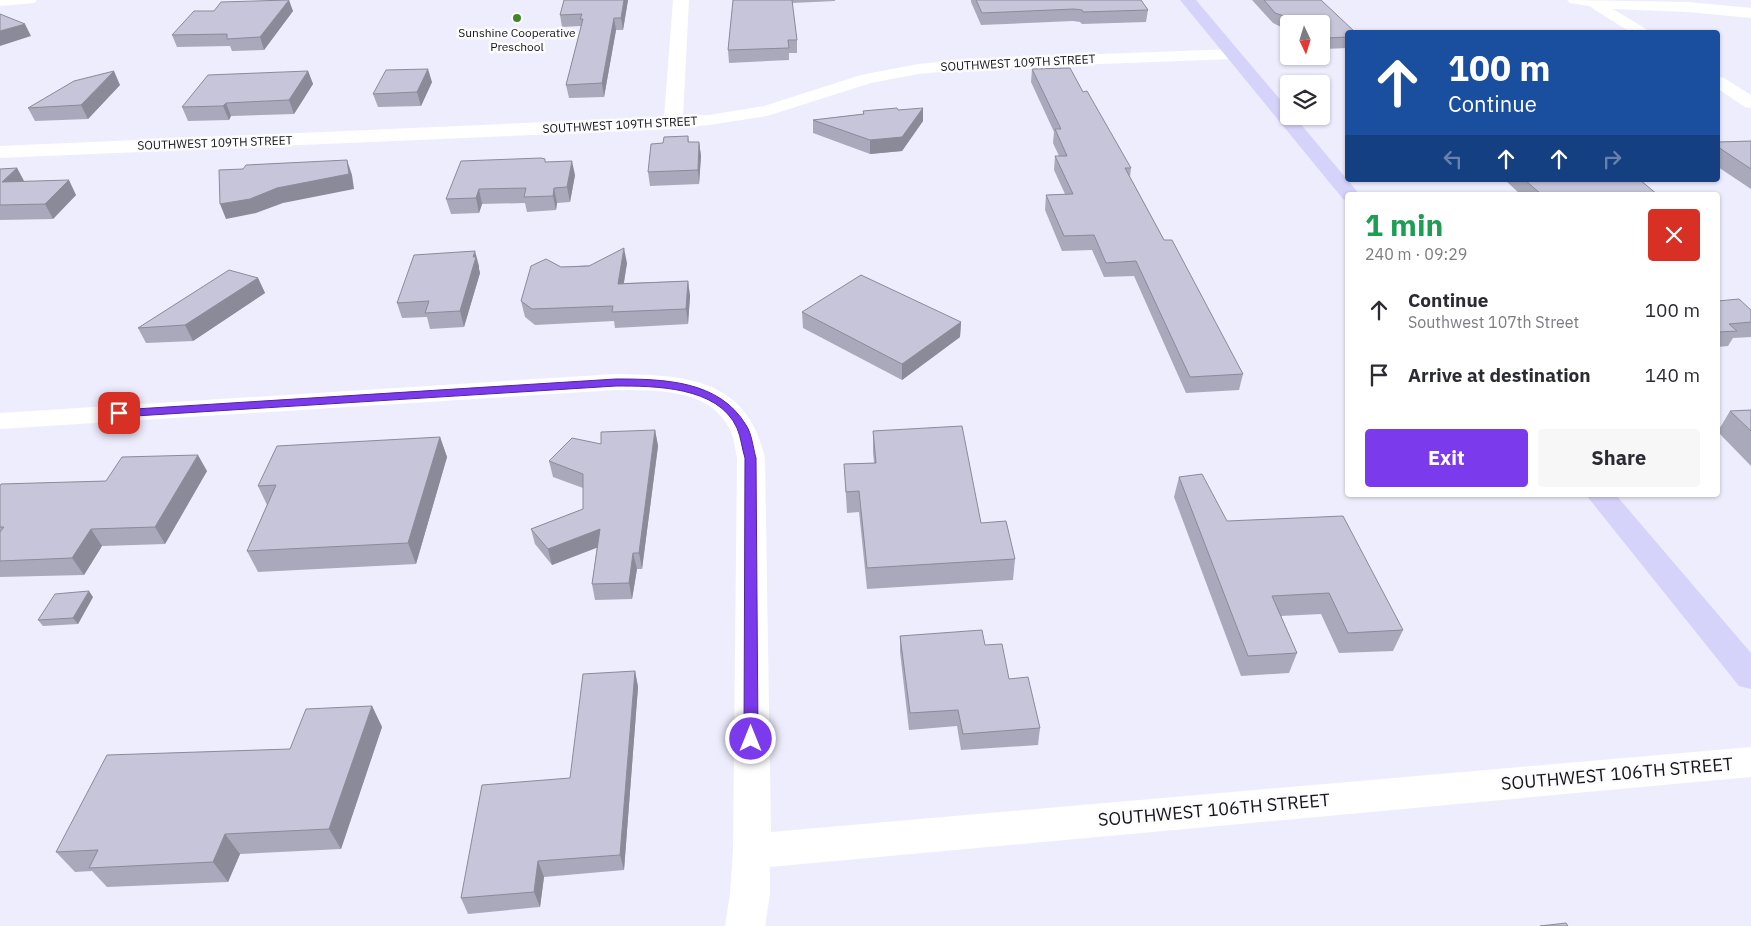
<!DOCTYPE html>
<html lang="en">
<head>
<meta charset="utf-8">
<style>
	body { margin:0; font-family:"IBM Plex Sans",sans-serif; background:#f7f7f7; color:#2b2b33; height:100vh; display:flex; flex-direction:column; font-size:19px; white-space:nowrap }
	* { box-sizing:border-box; margin:0 }
	p { font-size:16px; color:#7c7c81 }
	.icon { flex:none; width:28px; height:28px; fill:none; stroke:currentColor; stroke-width:2; stroke-linecap:round; stroke-linejoin:round }
	.map { position:relative; flex:1; overflow:hidden }
	.sheet { position:absolute; left:1345px; top:192px; width:375px; height:305px; display:flex; flex-direction:column; background:#fff; border-radius:5px; box-shadow:0 1px 4px #0004 }
	.sheet>* { flex:none }
	.guide { position:absolute; left:1345px; top:30px; width:375px; height:152px; border-radius:5px; box-shadow:0 1px 4px #0004; background:#1a4fa0; color:#fff; overflow:hidden }
	.needle { width:32px; rotate:176deg }
	.controls { position:absolute; left:1280px; top:15px; display:grid; gap:10px }
	.controls a { display:grid; place-items:center; width:50px; height:50px; border-radius:5px; background:#fff; box-shadow:0 1px 4px #0004; font-size:25px }
	.pin { position:absolute; display:grid; place-items:center; width:42px; height:42px; color:#fff; margin:-21px; border-radius:10px; box-shadow:0 2px 8px #0006 }
	.me { position:absolute; width:55px; margin:-28px; rotate:0deg; stroke-linejoin:round; filter:drop-shadow(0 0 4px #0008) }
	.turn { display:flex; align-items:center; gap:18px; height:105px; padding:0 20px; font-size:22px }
	.turn .icon { width:65px; height:65px; stroke-width:2.5 }
	.turn b { display:block; font-size:35px; line-height:42px }
	.lanes { display:flex; align-items:center; height:48px; padding:0 20px; background:#0003; justify-content:center; gap:25px; direction:ltr }
	.lanes .off { opacity:.35 }
	.round { display:grid; place-items:center; flex:none; width:52px; height:52px; border-radius:5px; background:#f7f7f7 }
	.headline { display:flex; align-items:center; justify-content:space-between; height:85px; padding:0 20px }
	h1 { font-size:30px; font-weight:800; line-height:38px; color:#1e9e55 }
	.button { display:flex; gap:10px; margin-top:auto; padding:10px 20px }
	.button a { flex:1; height:58px; border-radius:5px; background:#7c3aed; color:#fff; font-size:20px; font-weight:800; line-height:58px; text-align:center }
	.button a+a { background:#f7f7f7; color:#2b2b33 }
	ul { padding:0; list-style:none }
	li { display:flex; align-items:center; gap:15px; height:65px; padding:0 20px }
	li div { flex:1 }
	li b { display:block; font-size:19px }
	li em { font-style:normal }
	.map>svg:first-child { display:block }
</style>
</head>
<body>
<div class="map">
<svg width="1751" height="926" viewBox="0 0 1751 926">
	<rect width="100%" height="100%" fill="#eeedfe"/>
	<g fill="none" stroke-linecap="round" stroke-linejoin="round">
		<path fill="#fff" fill-rule="evenodd" d="M0 0H37L34 3 0 6Z
			M673 0H689L683 116 709 115 764 106 861 75 918 64 973 59 1233 49 1239 51 1241 54 1239 57 1233 59 973 69 918 74 871 83 767 116 709 125 673 129 0 158V146L664 117Z
			M1567 0 1688 2 1751 8V18L1688 12 1613 9 1646 29 1648 32H1630L1589 6 1570 3Z
			M1718 77 1724 78 1751 95V108L1745 107 1718 89Z
			M616 374C686 375 747 378 765 458L771 832 1751 747V777L770 867V894L765 926H725L730 894 733 851 737 458C735 448 734 437 729 428 709 388 654 390 616 390L0 429V413Z"/>
		<path fill="#d6d3fa" fill-rule="evenodd" d="M1180 0H1196L1289 110V116H1294L1360 195H1348V200L1343 199Z
			M1586 495H1616L1751 653V689L1739 686Z"/>
	</g>
	<path fill="#aaa9bb" d="M628 0 623 30H616L604 97 569 98 566 85 581 26 562 27 560 15Z
		M733 0H835V1L792 3 797 40V53H789V60L729 63 728 50Z
		M971 0H1141L1148 10 1146 22 1082 24 1080 22 1073 21 981 25 971 2Z
		M1252 0H1321L1348 32V48L1324 49 1321 47V24H1289V34L1281 27 1273 23Z
		M293 11 264 50 232 51 230 46 177 47 172 35Z
		M1032 69 1083 92 1131 168 1130 177 1164 240 1243 374 1239 390 1186 393 1134 276 1104 277 1092 250 1062 251 1045 210 1046 195 1065 194 1054 170 1055 156H1059L1053 143 1054 132 1031 82Z
		M308 71 313 84 294 114 231 116 229 120 188 121 182 107Z
		M432 82 421 106 378 107 373 94Z
		M120 85 88 119 35 121 28 108Z
		M863 111 923 121 902 151 870 154 813 133V120L863 114Z
		M688 136 689 142H699L701 156 699 184 650 186 648 172 663 143Z
		M1751 141V189L1718 167V142Z
		M546 162 575 175 570 202 557 203 556 210 527 212 525 203 482 204 479 213 451 214 446 199Z
		M17 168 24 181 76 195 53 219 0 220V169Z
		M1505 180H1640L1658 195H1521Z
		M627 263 624 283 688 281 690 296 688 324 615 328 614 321 535 325 525 317 521 301 561 267Z
		M479 266V269L480 273 464 327 430 329 427 317 402 318 397 303Z
		M258 278 265 293 193 341 146 343 138 328Z
		M1718 301 1751 310V337L1733 338 1728 346 1718 347Z
		M802 312 961 322 960 337 902 380 803 328Z
		M1751 410V466L1718 432V431L1730 411Z
		M655 430 658 446 642 569H637L632 599 595 600 592 584 597 547 552 565 535 544 531 529 583 509V488L553 477 549 461 601 444Z
		M873 431 981 523 1015 559 1013 580 867 589 859 512 847 513 844 464 874 463 873 452Z
		M440 437 447 457 416 564 258 572 247 551 267 505 258 486Z
		M207 471 165 544 102 546 84 575 0 577V486L106 481Z
		M1179 477 1227 521 1403 630 1393 651 1339 653 1321 614 1281 616 1297 653 1289 673 1241 676 1174 497Z
		M93 597 78 624 43 626 38 620Z
		M900 636 985 645 1009 679 1040 728 1038 745 961 750 957 726 909 730 900 652Z
		M635 671 638 687 624 870 544 877 540 907 468 914 461 898 570 778Z
		M372 706 382 727 341 849 240 854 228 882 107 887 92 871 75 872 56 852 290 749Z"/>
	<path fill="#8b8a98" d="M289 0 293 11 264 50 260 37Z
		M624 0H628L623 30 621 18Z
		M614 18 616 30 604 97 602 83Z
		M25 24 31 36 0 46V31Z
		M428 69 432 82 421 106 417 92Z
		M114 71 120 85 88 119 81 105Z
		M308 71 313 84 294 114 289 100Z
		M226 103 231 116 229 120 223 106Z
		M923 108V121L902 151 870 154V140Z
		M699 142 701 156 699 184 698 170Z
		M347 160 352 175 354 189 283 203 256 213 226 219 220 204Z
		M572 161 575 175 570 202 567 187Z
		M17 168 25 183 2 182Z
		M69 180 76 195 53 219 45 204Z
		M554 188 557 203 556 210 553 196Z
		M479 189 482 204 479 213 476 198Z
		M624 248 627 263 621 299 618 284Z
		M475 251 479 266V269L480 273 464 327 460 311Z
		M258 278 265 293 193 341 185 325Z
		M688 281 690 296 688 324 686 309Z
		M961 322 960 337 902 380V364Z
		M655 430 658 446 642 569 639 553Z
		M440 437 447 457 416 564 408 543Z
		M198 455 207 471 165 544 155 527Z
		M91 529 102 546 84 575 72 558Z
		M600 529 604 545 552 565 548 549Z
		M633 553 637 569 632 599 629 583Z
		M89 591 93 597 78 624 73 618Z
		M635 671 638 687 624 870 620 855Z
		M372 706 382 727 341 849 329 829Z
		M225 834 240 854 228 882 213 862Z
		M538 861 544 877 540 907 534 892Z"/>
	<path fill="#c6c5d9" stroke="#8b8a98" d="M289 0 260 37 227 39V34L172 35 194 11H214L221 2Z
		M564 0H624L621 18H614L602 83 566 85 583 19H580L582 14 560 15Z
		M733 0H792L797 40H788L789 48 728 50Z
		M976 0H1141L1148 10 1083 12 1082 10 1074 9 982 13Z
		M1264 0H1321L1355 32H1348V37L1327 38 1324 35 1321 36V24H1292L1284 16 1275 13Z
		M0 14 25 24 0 31Z
		M1070 68 1083 92 1087 91 1131 168H1125L1164 240H1172L1243 374 1190 377 1136 261 1106 263 1094 235 1064 236 1046 195 1073 194 1055 156H1067L1055 129H1061L1032 69Z
		M428 69 417 92 373 94 386 70Z
		M114 71 81 105 28 108 74 81Z
		M308 71 289 100 226 103 223 106 182 107 208 75Z
		M897 108 898 110 923 108 902 137 870 140 813 120 864 114 863 111Z
		M688 136V142H699L698 170 648 172 651 144 663 143 664 137Z
		M1751 141V169L1718 147V142Z
		M541 158 545 159V162L572 161 567 187 554 188 553 196 524 197 526 188 479 189 476 198 446 199 461 161Z
		M347 160 349 174 277 188 250 199 220 204 219 170 243 169 246 165Z
		M17 168 2 182 69 180 45 204 0 205V169Z
		M1525 180H1640L1658 195H1542Z
		M624 248 618 284 688 281 686 309 612 312 613 306 532 309 521 301 531 266 546 259 561 267 589 266Z
		M475 251 473 257H476L460 311 425 313 429 301 397 303 414 255Z
		M229 270 258 278 185 325 138 328Z
		M861 275 961 322 902 364 802 312Z
		M1739 299 1751 310V322L1729 324 1737 331 1718 332V301Z
		M1751 410V431L1730 411Z
		M962 426 981 523 1006 521 1015 559 867 568 859 491 846 492 844 464 876 463 873 431Z
		M655 430 639 553H633L629 583 592 584 600 529 548 549 531 529 583 509V474L549 461 572 438 601 444V432Z
		M440 437 408 543 247 551 276 485 258 486 277 446Z
		M198 455 155 527 91 529 72 558 0 561V532L4 527H0V486L1 484 106 481 122 457Z
		M1202 474 1227 521 1343 516 1403 630 1348 633 1329 593 1272 596 1297 653 1248 656 1179 477Z
		M89 591 73 618 38 620 55 594Z
		M982 630 985 645 1002 644 1009 679 1028 677 1040 728 963 734 958 710 910 713 900 636Z
		M635 671 620 855 538 861 534 892 461 898 482 785 570 778 583 674Z
		M372 706 329 829 225 834 213 862 89 868 98 850 56 852 107 755 290 749 306 709Z
		M1566 923 1568 926H1540Z"/>
	<path fill="#7c3aed" stroke="#51269a" d="M616 379C663 379 719 380 746 425 752 434 753 448 756 458L758 739 756 743 751 745 746 743 744 739 745 458C742 449 741 437 737 428 718 386 654 386 616 386L119 417 114 413 119 410Z"/>
	<circle fill="#438629" stroke="#fcfcfc" stroke-width="2" cx="517" cy="18" r="5"/>
	<g text-anchor="middle" stroke-width="5" stroke-linejoin="round" paint-order="stroke">
		<g font-size="12" fill="#15151c" stroke="#fcfcfc">
			<text x="517" y="37">Sunshine Cooperative<tspan x="517" dy="14">Preschool</tspan></text>
		</g>
		<g font-size="12" fill="#15151c" stroke="#fcfcfc">
			<text transform="translate(1018 63) rotate(-3)" y="4">SOUTHWEST 109TH STREET</text>
			<text transform="translate(620 125) rotate(-3)" y="4">SOUTHWEST 109TH STREET</text>
			<text transform="translate(215 143) rotate(-2)" y="4">SOUTHWEST 109TH STREET</text>
		</g>
		<g font-size="18" fill="#15151c" stroke="#fcfcfc">
			<text transform="translate(1617 774) rotate(-5)" y="6">SOUTHWEST 106TH STREET</text>
			<text transform="translate(1214 810) rotate(-5)" y="6">SOUTHWEST 106TH STREET</text>
		</g>
	</g>
</svg>
<div class="controls">
<a><svg class="needle" viewBox="-14 -14 28 28"><path d="M0-13l5 13h-10z" fill="#e53935"/><path d="M0 13l5-13h-10z" fill="#7c7c81"/></svg></a>
<a><svg class="icon" aria-label="layers" viewBox="0 0 24 24"><path d="M12 4l9 5-9 5-9-5zM3 14l9 5 9-5"/></svg></a>
</div>
<div class="pin" style="left:119px;top:413px;background:#d93025"><svg class="icon" aria-label="arrive" viewBox="0 0 24 24"><path d="M6 21V4h12l-3 4 3 4H6"/></svg></div>
<svg class="me" style="left:751px;top:739px" viewBox="-20 -20 40 40"><circle r="17" fill="#7c3aed" stroke="#fff" stroke-width="3"/><path d="M0-11L8 9 0 5-8 9z" fill="#fff"/></svg>
<div class="guide">
<div class="turn"><svg class="icon" aria-label="ahead" viewBox="0 0 24 24"><path d="M12 20V5M6 11l6-6 6 6"/></svg><div><b>100 m</b>Continue</div></div>
<div class="lanes"><svg class="icon off" aria-label="left" viewBox="0 0 24 24"><path d="M17 20v-9H6M10 6l-5 5 5 5"/></svg><svg class="icon" aria-label="ahead" viewBox="0 0 24 24"><path d="M12 20V5M6 11l6-6 6 6"/></svg><svg class="icon" aria-label="ahead" viewBox="0 0 24 24"><path d="M12 20V5M6 11l6-6 6 6"/></svg><svg class="icon off" aria-label="right" viewBox="0 0 24 24"><path d="M7 20v-9h11M14 6l5 5-5 5"/></svg></div>
</div>
<section class="sheet">
<div class="headline"><div><h1>1 min</h1><p>240 m · 09:29</p></div><a class="round" style="background:#d93025;color:#fff"><svg class="icon" aria-label="close" viewBox="0 0 24 24"><path d="M6 6l12 12M18 6L6 18"/></svg></a></div>
<ul>
<li><svg class="icon" aria-label="ahead" viewBox="0 0 24 24"><path d="M12 20V5M6 11l6-6 6 6"/></svg><div><b>Continue</b><p>Southwest 107th Street</p></div><em>100 m</em></li>
<li><svg class="icon" aria-label="arrive" viewBox="0 0 24 24"><path d="M6 21V4h12l-3 4 3 4H6"/></svg><div><b>Arrive at destination</b></div><em>140 m</em></li>
</ul>
<div class="button"><a>Exit</a><a>Share</a></div>
</section>
</div>
</body>
</html>
